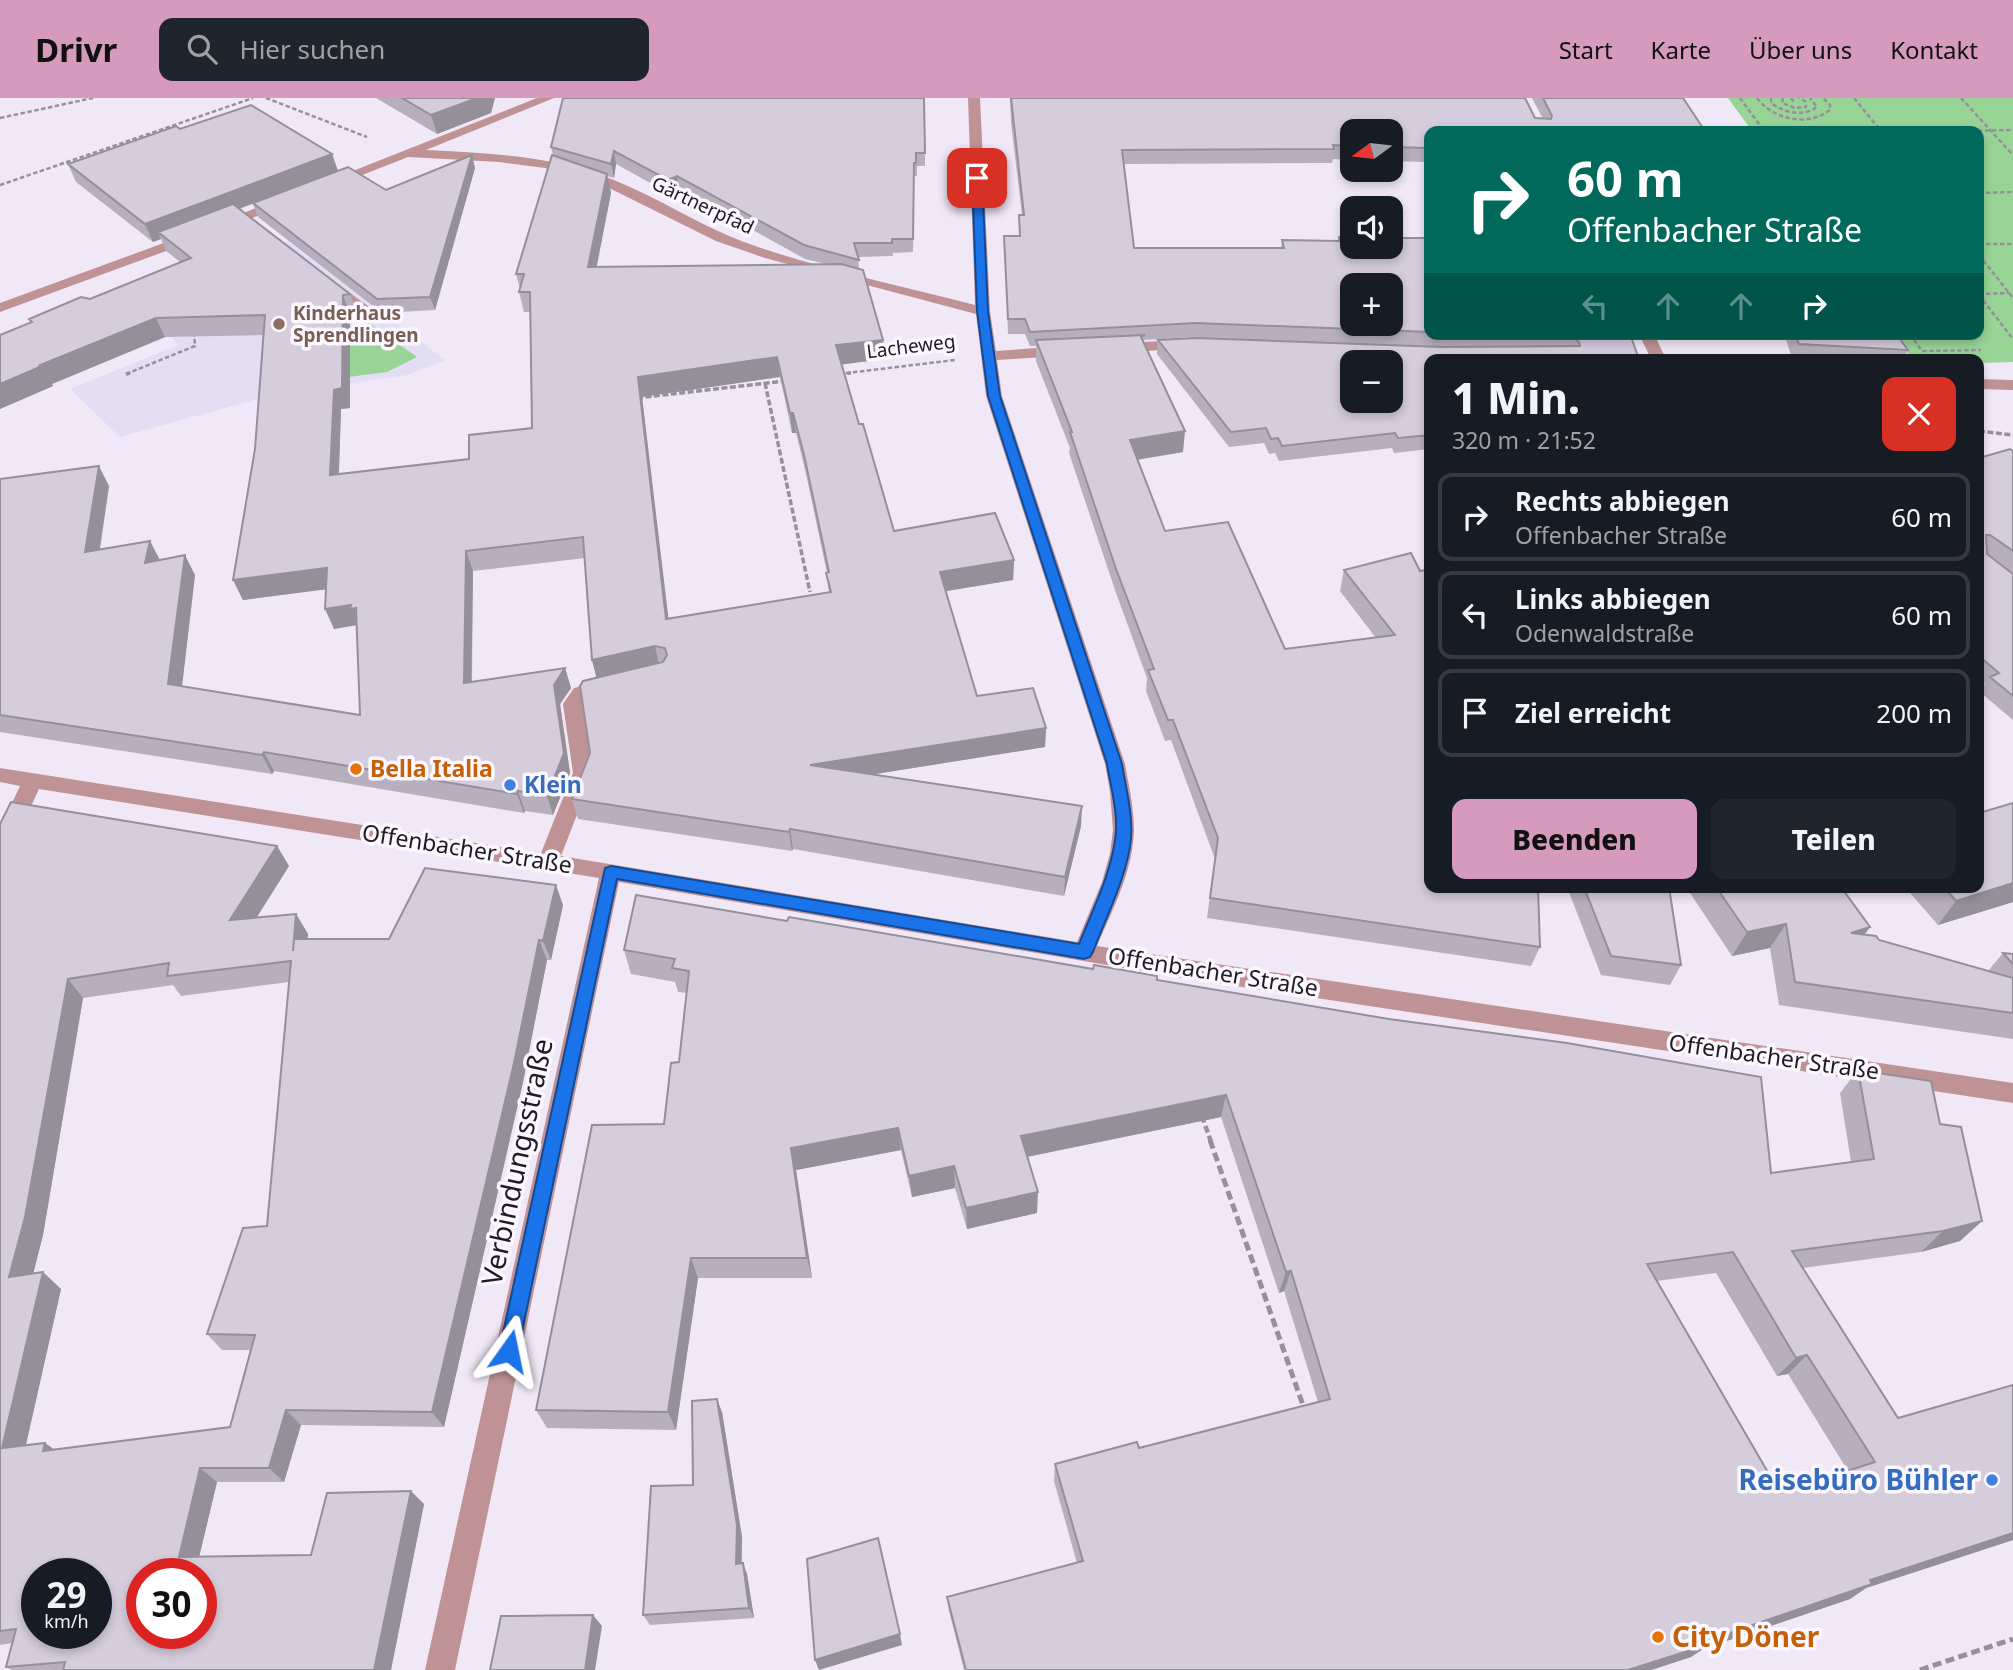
<!DOCTYPE html>
<html lang="de">
<head>
<meta charset="utf-8">
<style>
	body { margin:0; font-family:"Noto Sans",sans-serif; background:#20242c; color:#f1f3f6; height:100vh; display:flex; flex-direction:column; font-size:26px; white-space:nowrap }
	* { box-sizing:border-box; margin:0 }
	p { font-size:23px; color:#9ea1a6 }
	.icon { flex:none; width:38px; height:38px; fill:none; stroke:currentColor; stroke-width:2; stroke-linecap:round; stroke-linejoin:round }
	.map { position:relative; flex:1; overflow:hidden }
	.drawer { position:absolute; left:1424px; top:256px; width:560px; height:539px; display:flex; flex-direction:column; background:#171b24; border-radius:14px; box-shadow:0 4px 10px #0003 }
	.drawer>* { flex:none }
	.hud { position:absolute; left:1424px; top:28px; width:560px; height:214px; border-radius:14px; box-shadow:0 4px 10px #0003; background:#00695c; color:#fff; overflow:hidden }
	.needle { width:46px; rotate:255deg }
	.fabs { position:absolute; left:1340px; top:21px; display:grid; gap:14px }
	.fabs a { display:grid; place-items:center; width:63px; height:63px; border-radius:14px; background:#171b24; box-shadow:0 4px 10px #0003; font-size:35px }
	.speed { position:absolute; left:21px; top:1460px; display:flex; gap:14px; font-size:35px; font-weight:700; text-align:center }
	.speed>* { display:grid; place-content:center; width:91px; height:91px; border-radius:50%; background:#171b24; box-shadow:0 4px 10px #0003; line-height:1 }
	.speed small { font-size:18px; font-weight:400 }
	.speed .limit { border:10px solid #d22; background:#fff; color:#111 }
	.pin { position:absolute; display:grid; place-items:center; width:60px; height:60px; color:#fff; margin:-30px; border-radius:14px; box-shadow:0 4px 10px #0006 }
	.me { position:absolute; width:77px; margin:-38px; rotate:12deg; stroke-linejoin:round; filter:drop-shadow(0 0 5px #0008) }
	.turn { display:flex; align-items:center; gap:24px; height:147px; padding:0 28px; font-size:32px }
	.turn .icon { width:91px; height:91px; stroke-width:2.5 }
	.turn b { display:block; font-size:49px; line-height:60px }
	.lanes { display:flex; align-items:center; height:66px; padding:0 28px; background:#0003; justify-content:center; gap:35px; direction:ltr }
	.lanes .off { opacity:.35 }
	.round { display:grid; place-items:center; flex:none; width:74px; height:74px; border-radius:14px; background:#20242c }
	.overview { display:flex; align-items:center; justify-content:space-between; height:119px; padding:0 28px }
	h1 { font-size:42px; font-weight:800; line-height:52px }
	.primary-button { display:flex; gap:14px; margin-top:auto; padding:14px 28px }
	.primary-button a { flex:1; height:80px; border-radius:14px; background:#d59abc; color:#111; font-size:28px; font-weight:800; line-height:80px; text-align:center }
	.primary-button a+a { background:#20242c; color:#f1f3f6 }
	ul { padding:0; list-style:none }
	li { display:flex; align-items:center; gap:21px; height:88px; margin:0 14px 10px; padding:0 14px; border:4px solid #363941; border-radius:14px }
	li div { flex:1 }
	li b { display:block; font-size:26px }
	li em { font-style:normal }
	header { display:flex; align-items:center; gap:42px; box-sizing:border-box; height:98px; padding:0 35px; background:#d59abc; color:#111 }
	header strong { font-size:33px }
	nav { display:flex; gap:38px; margin-inline-start:auto; font-size:24px }
	.search { width:490px; height:63px; background:#20242c; display:flex; align-items:center; gap:18px; box-sizing:border-box; padding:0 24px; border-radius:14px; color:#9ea1a6; font-size:26px }
	.map>svg:first-child { display:block }
</style>
</head>
<body>
<header>
<strong>Drivr</strong>
<div class="search"><svg class="icon" aria-label="search" viewBox="0 0 24 24"><circle cx="10" cy="10" r="6"/><path d="M15 15l6 6"/></svg>Hier suchen</div>
<nav><a>Start</a><a>Karte</a><a>Über uns</a><a>Kontakt</a></nav>
</header>
<div class="map">
<svg width="2013" height="1572" viewBox="0 0 2013 1572">
	<rect width="100%" height="100%" fill="#f1e8f7"/>
	<path fill="#e3def4" d="M288 143 445 262 407 277 269 298 120 339 70 291 178 247 141 203Z"/>
	<path fill="#99d497" d="M1728 0H2013V264L1979 265V261H1912L1895 236H1979V33H1752Z
		M369 225 417 259 387 274 326 282 295 257Z"/>
	<g fill="none" stroke-linecap="round" stroke-linejoin="round">
		<path stroke="#97909b" stroke-width="2.5" stroke-dasharray="4.5 2.5" stroke-linecap="butt" d="M266 0 367 39
			M1740 0 1764 33
			M1757 0C1773 22 1808 29 1830 12V7L1823 0
			M1771 0V5C1785 15 1802 19 1817 9L1810 0
			M1783 0 1782 5 1795 10 1806 9 1805 3 1799 0
			M1791 0 1794 4
			M1854 0 1881 33
			M1961 0 2013 57
			M0 20 93 0
			M1964 33 2013 32
			M0 87 253 0
			M1979 95 2013 94
			M1979 146H2013
			M1979 157 2013 200
			M1979 196 2010 195
			M1979 197 2013 241
			M1910 236 1922 253 1981 252
			M126 276 195 248 194 235
			M839 276 955 262"/>
		<path stroke="#97909b" stroke-width="3.5" stroke-dasharray="6 2.5" stroke-linecap="butt" d="M126 276 130 275
			M839 276 851 275
			M765 285 810 494
			M637 300 785 283
			M1979 333 2013 337"/>
		<path stroke="#97909b" stroke-width="4.5" stroke-dasharray="7 3.5" stroke-linecap="butt" d="M1202 1018 1211 1044"/>
		<path stroke="#97909b" stroke-width="5" stroke-dasharray="9 4.5" stroke-linecap="butt" d="M1210 1042 1305 1313
			M1920 1572 2013 1541"/>
		<path fill="#bf9395" fill-rule="evenodd" d="M537 0H554L426 52C490 55 554 58 614 82 659 100 699 127 744 144 819 171 898 187 975 207L968 0H980L990 213 996 253 1064 248 1072 253 1064 258 997 262 1002 298 1125 666C1129 688 1134 710 1134 732 1133 773 1113 811 1097 848L2013 985V1005L1183 880 619 784 455 1572H425L599 780 39 691 7 759 0 761V731L20 688 0 684V670L541 755 573 675 563 606 574 590 609 581 616 583 618 588 616 593 587 600 583 607 593 675 561 758 1077 844 1102 784 1110 755 1113 732 1110 694 1105 666 986 298 976 216 765 160 716 143 605 88 545 70 499 64 408 59 337 87 332 88 325 84Z
			M283 99 288 100V106L226 130 221 131 214 127Z
			M191 135 196 136V142L0 214V205Z
			M329 180 382 218 384 221 382 224H372L324 187 322 184 324 181Z
			M1639 236H1654L1666 261H1651Z
			M1187 242 1192 244 1195 247 1192 250 1117 255 1109 250 1117 245Z
			M1979 281 2013 282V292L1979 291Z"/>
	</g>
	<path fill="#b7afbd" fill-rule="evenodd" d="M376 0H495L491 15 437 36Z
		M925 0V68H917V78H914L913 154 893 155V158L858 159 859 171 883 242 885 261 841 266 859 326 894 433 1014 462 1013 482 946 493 977 598 1046 630 1045 649 874 676 1081 728 1064 798 793 751 792 753 578 721 572 701 590 655 597 579 592 562 585 460 473 473 472 584 565 570 571 590 560 606 570 675 553 717 525 713 524 715 274 673 272 676 0 634V381L109 388 100 452 150 443 160 462 195 477 182 588 360 617 357 527 334 531 326 491 243 502 233 482 255 351 263 237 165 239 52 286 53 288 0 311V237L31 224 29 221 90 201 180 164 166 153 161 141 153 144 76 84 68 66 180 31 332 56 338 73 386 92 475 70 435 212 382 215 258 119 253 106 239 111 350 196 357 216H350V310L341 311 339 376 469 361 532 330 531 214H524L519 194 520 191 516 176 553 57 551 49ZM616 66 670 96 679 91 805 161 826 166 596 169 611 95 607 78 614 80ZM780 279 792 335H796L806 376 827 475H826L829 495 668 521 642 299Z
		M1010 0H1525L1535 20 1543 21 1532 0H1683L1705 33H1430V78L1424 64 1391 63V33H1353V62L1333 61 1332 65 1124 66 1134 150H1281L1282 142 1338 143 1339 139 1430 140V236H1639L1638 240H1631L1639 261H1430V351L1394 355 1392 350 1279 363 1275 355 1269 356 1264 345 1229 349 1157 256 1158 242 1194 239 1144 242V245L1183 354 1137 362 1165 433 1285 551 1376 540 1340 493 1344 472 1411 455 1540 849 1531 868 1207 820 1215 761 1171 642 1165 643 1146 593 1147 580 1115 492 1069 355 1070 350 1036 263V248H1030L1025 236H1008L1004 138H1019V117H1022L1011 25Z
		M1656 236H1896L1908 252 1904 261 1792 260 1784 236 1658 239Z
		M2013 353V475L1990 459 2013 476V622L1980 594 1985 586 1979 582V360Z
		M2013 705V804L1938 827 1905 789H1979Z
		M0 726 277 748 289 768 257 819 296 816 308 836 307 841H389L563 807 551 862H547L523 984 444 1329 301 1327 284 1384H217L199 1459 311 1457 424 1406 391 1572H12L6 1569 13 1545 0 1547ZM289 884 267 1128 207 1236 222 1252H250L230 1329 55 1352 26 1347 61 1191 33 1176 43 1137 83 900 173 887 181 898Z
		M1567 789H1669L1681 867 1670 887 1601 877Z
		M1686 789H1841L1864 836 1879 842 1988 873 2003 855 2013 856V941L1779 907 1770 850 1732 858Z
		M787 823 1157 882 1771 1075 1851 1064 1840 995 1858 972 1940 1026 1982 1123 1960 1143 1921 1154 1803 1170 1898 1320 2013 1287V1442L1866 1490 1850 1501 1703 1551 1691 1559 1651 1572H964L949 1513 947 1499 1077 1465 1054 1383 1055 1366 1139 1350 1318 1304 1284 1193 1279 1195 1221 1019 1027 1059 1037 1115 967 1131 955 1090 912 1099 901 1052 796 1072 812 1180H698L676 1332 547 1330 536 1312 664 1026 679 964 687 895 678 894 675 884 631 876 624 852ZM1716 1175 1777 1278 1788 1276 1848 1373 1780 1395 1657 1183Z
		M722 1314 742 1439V1465L747 1476 754 1520 650 1527 643 1517 693 1387Z"/>
	<path fill="#958f9a" d="M477 0H495L491 15 437 36 431 17Z
		M614 53 616 66 614 80 611 66Z
		M332 56 338 73 164 139 158 134 161 141 153 144 145 126Z
		M472 57 475 70 435 212 430 199Z
		M607 76 611 95 593 188 588 169Z
		M677 78 679 91 670 96 668 82Z
		M343 197 350 216V310L341 311 338 397 330 377 334 292Z
		M156 220 165 239 52 286 53 288 0 311V286L40 267Z
		M883 242 885 261 838 267 836 247Z
		M777 259 780 279 642 299 671 541 666 521 638 279Z
		M790 315H793L796 335H792Z
		M1185 333 1183 354 1128 363 1130 342Z
		M99 368 109 388 96 474 85 454Z
		M150 443 160 463 145 465Z
		M466 453 473 473 471 605 464 585Z
		M185 457 195 477 180 605 168 586Z
		M1014 462 1013 482 941 494 940 474Z
		M327 470 336 490 243 502 233 482Z
		M351 507 356 510 357 527 334 531 325 511Z
		M655 548 659 567 597 582 592 562Z
		M565 570 571 590 560 606 570 675 553 717 547 698 554 587Z
		M1046 630 1045 649 813 686 810 667Z
		M264 654 274 673 272 676 262 657Z
		M518 693 525 713 524 715 517 696Z
		M1082 708 1081 728 1064 798 1065 779Z
		M790 731 793 751 792 753 789 734Z
		M277 748 289 768 243 841 230 822Z
		M2013 785V804L1938 827 1956 803Z
		M556 787 563 807 551 862 543 843Z
		M296 816 308 836 304 872 293 853Z
		M1786 826 1770 850 1732 858 1747 834Z
		M1870 829 1853 853 1851 835Z
		M539 842 547 862 523 984 444 1329 432 1314Z
		M68 881 83 900 43 1137 28 1196 9 1179Z
		M1226 997 1221 1019 1021 1060V1038Z
		M898 1030 901 1052 796 1072 812 1180 807 1160 791 1050Z
		M954 1068 955 1090 912 1099 909 1078Z
		M1038 1094 1037 1115 967 1131 966 1110Z
		M1982 1123 1960 1143 1921 1154 1943 1133Z
		M691 1160 698 1180 676 1332 668 1314Z
		M1291 1173 1284 1193 1279 1195 1286 1174Z
		M43 1174 61 1191 22 1364 2 1350Z
		M1807 1257 1788 1276 1777 1278 1796 1260Z
		M717 1301 722 1314 742 1439 741 1477 736 1466Z
		M286 1312 301 1327 284 1384 269 1370Z
		M45 1345 65 1359 43 1353Z
		M200 1370 217 1384 196 1472 179 1459Z
		M411 1393 424 1406 391 1572H374Z
		M2013 1435V1442L1866 1490 1850 1501 1703 1551 1691 1559 1651 1572H1628L1870 1482Z
		M743 1465 747 1476 754 1520 749 1510Z
		M593 1517 602 1528 595 1572H585Z
		M900 1536 902 1547 819 1572 815 1562Z"/>
	<path fill="#d5ccdc" stroke="#958f9a" stroke-width="2" fill-rule="evenodd" d="M402 0H477L431 17Z
		M563 0H924L925 55H916V65H914L913 141H892V145H854L859 162 804 147 677 78 668 82 614 53 611 66 551 49Z
		M1011 0H1525L1535 20 1551 21 1552 18 1543 0H1683L1705 33H1430V56L1427 50 1391 49V33H1353V48L1333 47 1334 51 1122 52 1134 150H1284L1282 142 1340 143 1339 139H1353V149H1391V140H1430V234L1196 225 1030 234 1025 221H1008L1004 138H1020L1019 117H1024ZM1353 187H1391V226H1353Z
		M251 7 332 56 145 126 68 66 176 28 180 31Z
		M472 57 430 199 377 201 253 105 348 69 386 92Z
		M552 57 607 76 588 169 841 166 863 172 883 242 836 247 859 326H863L894 433 995 415 1014 462 940 474 977 598 1033 590 1046 630 810 667 1082 708 1065 779 790 731 789 734 572 701 590 655 580 588 583 583 663 564 667 557 665 550 655 548 592 562 583 439 466 453 464 585 565 570 554 587 564 655 547 698 518 693 517 696 264 654 262 657 0 617V381L99 368 85 454 150 443 145 465 185 457 168 586 360 617 356 510 350 511 351 507 325 511 327 470 233 482 255 351 265 217 156 220 40 267 42 268 0 286V237L32 224 29 221 81 199 90 201 191 160 158 134 233 106 350 196 343 197 342 290 334 292 330 377 469 361V337L532 330 530 194H519L524 176H516ZM777 259 790 315H793L804 357 829 474 826 475 831 494 666 521 638 279Z
		M1500 236H1630L1639 261H1430V337L1398 340 1395 335 1282 348 1278 340 1271 341 1266 330 1231 334 1158 242 1196 240 1442 249 1580 248 1579 244 1572 239ZM1353 264H1391V303H1353Z
		M1795 236H1896L1908 252 1799 246Z
		M1145 237 1141 239 1185 333 1130 342 1165 433 1228 424 1285 551 1395 537 1344 472 1411 455 1420 473 1430 471V789H1538L1540 849 1210 800 1218 740 1173 622H1168L1148 572 1154 571 1116 471 1070 334H1072L1036 242Z
		M2010 351 2013 353V453L1990 437H1986L1987 456 2013 476V598L1990 579 1999 575 1979 558V360Z
		M11 704 277 748 230 822 296 816 293 853 294 841H389L425 770 556 787 543 843 539 842 514 965 432 1314 286 1312 269 1370H200L179 1459 311 1457 327 1395 411 1393 374 1572H63L65 1564 6 1569 16 1531 0 1533V726ZM291 863 267 1128 243 1130 207 1236 255 1237 230 1329 43 1353 45 1345 2 1350 43 1174 9 1179 25 1119 68 881 169 865 167 878ZM37 1475H96V1535H37ZM142 1475H201V1535H142Z
		M2013 705V785L1956 803 1944 789H1979V715Z
		M1584 789H1669L1681 867 1611 858Z
		M1716 789H1841L1870 829 1851 835 1876 838 1879 842 2013 880V915L1795 884 1786 826 1747 834Z
		M636 797 787 823 789 819 1093 871 1094 867 1157 878V882L1389 921 1567 945 1761 979 1771 1075 1874 1061 1858 972 1931 983 1940 1026 1961 1029 1982 1123 1943 1133 1792 1153 1898 1320 2013 1287V1435L1870 1482 1872 1486 1709 1542 1710 1546 1628 1572H966L947 1499 1083 1463 1055 1366 1137 1344 1139 1350 1330 1301 1291 1173 1286 1174 1226 997 1021 1038 1038 1094 966 1110 954 1068 909 1078 898 1030 791 1050 807 1160H691L668 1314 536 1312 592 1027 664 1026 671 965 679 964 689 873 672 870 675 861 624 852ZM1733 1154 1796 1260 1807 1257 1875 1364 1780 1395 1647 1166Z
		M2003 855 2013 856V866Z
		M717 1301 737 1427 736 1466 743 1465 749 1510 643 1517 651 1388 693 1387 692 1303Z
		M878 1440 900 1536 815 1562 807 1461Z
		M593 1517 585 1572H490L501 1518Z"/>
	<path fill="#1a73e8" stroke="#114b97" stroke-width="2" d="M977 77 982 80 988 213 1000 298 1122 666C1126 691 1133 716 1131 741 1127 779 1106 819 1093 854L1090 859 1084 861 617 781 518 1253 516 1260 509 1262 502 1260 499 1253 605 770 611 768 1079 846C1092 813 1110 778 1115 742 1119 717 1111 691 1107 666L988 298 977 213 972 80Z"/>
	<circle fill="#8d6e63" stroke="#fbf7fe" stroke-width="2.5" cx="279" cy="226" r="7"/>
	<g fill="#e8710a" stroke="#fbf7fe" stroke-width="2.5">
		<circle cx="356" cy="671" r="7"/>
		<circle cx="1658" cy="1539" r="7"/>
	</g>
	<g fill="#3f7fe0" stroke="#fbf7fe" stroke-width="2.5">
		<circle cx="510" cy="687" r="7"/>
		<circle cx="1992" cy="1382" r="7"/>
	</g>
	<g text-anchor="middle" stroke-width="7" stroke-linejoin="round" paint-order="stroke">
		<g font-size="19" fill="#1f1b21" stroke="#fbf7fe">
			<text transform="translate(703 107) rotate(25)" y="7">Gärtnerpfad</text>
			<text transform="translate(911 248) rotate(-7)" y="7">Lacheweg</text>
		</g>
		<g font-size="19" font-weight="bold" fill="#785e54" stroke="#fbf7fe" text-anchor="start">
			<text x="293" y="222">Kinderhaus<tspan x="293" dy="22">Sprendlingen</tspan></text>
		</g>
		<g font-size="23" font-weight="bold" fill="#c56008" stroke="#fbf7fe" text-anchor="start">
			<text x="370" y="679">Bella Italia</text>
		</g>
		<g font-size="23" font-weight="bold" fill="#366cbe" stroke="#fbf7fe" text-anchor="start">
			<text x="524" y="695">Klein</text>
		</g>
		<g font-size="23" fill="#1f1b21" stroke="#fbf7fe">
			<text transform="translate(467 751) rotate(9)" y="8">Offenbacher Straße</text>
			<text transform="translate(1213 874) rotate(9)" y="8">Offenbacher Straße</text>
			<text transform="translate(1774 959) rotate(8)" y="8">Offenbacher Straße</text>
		</g>
		<g font-size="28" fill="#1f1b21" stroke="#fbf7fe">
			<text transform="translate(517 1064) rotate(-78)" y="10">Verbindungsstraße</text>
		</g>
		<g font-size="28" font-weight="bold" fill="#366cbe" stroke="#fbf7fe" text-anchor="end">
			<text x="1978" y="1392">Reisebüro Bühler</text>
		</g>
		<g font-size="28" font-weight="bold" fill="#c56008" stroke="#fbf7fe" text-anchor="start">
			<text x="1672" y="1549">City Döner</text>
		</g>
	</g>
</svg>
<div class="fabs">
<a><svg class="needle" viewBox="-14 -14 28 28"><path d="M0-13l5 13h-10z" fill="#e53935"/><path d="M0 13l5-13h-10z" fill="#9ea1a6"/></svg></a>
<a><svg class="icon" aria-label="sound" viewBox="0 0 24 24"><path d="M4 9h4l5-4v14l-5-4H4zM17 9q2 3 0 6"/></svg></a>
<a>+</a>
<a>−</a>
</div>
<div class="speed"><div>29<small>km/h</small></div><div class="limit">30</div></div>
<div class="pin" style="left:977px;top:80px;background:#d93025"><svg class="icon" aria-label="arrive" viewBox="0 0 24 24"><path d="M6 21V4h12l-3 4 3 4H6"/></svg></div>
<svg class="me" style="left:509px;top:1253px" viewBox="-20 -20 40 40"><path d="M0-17L14 15 0 8-14 15z" fill="#1a73e8" stroke="#fff" stroke-width="4"/></svg>
<div class="hud">
<div class="turn"><svg class="icon" aria-label="right" viewBox="0 0 24 24"><path d="M7 20v-9h11M14 6l5 5-5 5"/></svg><div><b>60 m</b>Offenbacher Straße</div></div>
<div class="lanes"><svg class="icon off" aria-label="left" viewBox="0 0 24 24"><path d="M17 20v-9H6M10 6l-5 5 5 5"/></svg><svg class="icon off" aria-label="ahead" viewBox="0 0 24 24"><path d="M12 20V5M6 11l6-6 6 6"/></svg><svg class="icon off" aria-label="ahead" viewBox="0 0 24 24"><path d="M12 20V5M6 11l6-6 6 6"/></svg><svg class="icon" aria-label="right" viewBox="0 0 24 24"><path d="M7 20v-9h11M14 6l5 5-5 5"/></svg></div>
</div>
<section class="drawer">
<div class="overview"><div><h1>1 Min.</h1><p>320 m · 21:52</p></div><a class="round" style="background:#d93025;color:#fff"><svg class="icon" aria-label="close" viewBox="0 0 24 24"><path d="M6 6l12 12M18 6L6 18"/></svg></a></div>
<ul>
<li><svg class="icon" aria-label="right" viewBox="0 0 24 24"><path d="M7 20v-9h11M14 6l5 5-5 5"/></svg><div><b>Rechts abbiegen</b><p>Offenbacher Straße</p></div><em>60 m</em></li>
<li><svg class="icon" aria-label="left" viewBox="0 0 24 24"><path d="M17 20v-9H6M10 6l-5 5 5 5"/></svg><div><b>Links abbiegen</b><p>Odenwaldstraße</p></div><em>60 m</em></li>
<li><svg class="icon" aria-label="arrive" viewBox="0 0 24 24"><path d="M6 21V4h12l-3 4 3 4H6"/></svg><div><b>Ziel erreicht</b></div><em>200 m</em></li>
</ul>
<div class="primary-button"><a>Beenden</a><a>Teilen</a></div>
</section>
</div>
</body>
</html>
